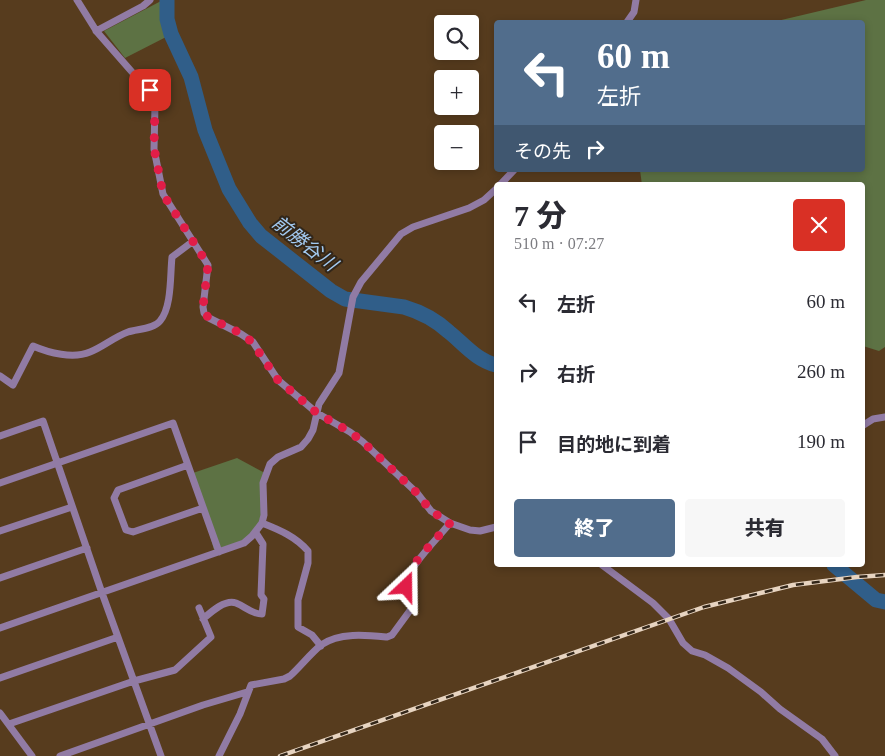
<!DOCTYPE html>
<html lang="ja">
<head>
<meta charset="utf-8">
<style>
	body { margin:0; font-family:"Times New Roman","Noto Sans JP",serif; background:#f7f7f7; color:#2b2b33; height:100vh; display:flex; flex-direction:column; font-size:19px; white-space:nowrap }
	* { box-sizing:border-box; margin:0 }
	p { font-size:16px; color:#7c7c81 }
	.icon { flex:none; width:28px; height:28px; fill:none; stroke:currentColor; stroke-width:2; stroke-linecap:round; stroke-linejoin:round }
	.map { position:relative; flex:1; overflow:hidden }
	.sheet { position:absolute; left:494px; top:182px; width:371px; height:385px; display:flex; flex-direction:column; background:#fff; border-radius:5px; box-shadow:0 2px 8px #0003 }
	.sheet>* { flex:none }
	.banner { position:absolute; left:494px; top:20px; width:371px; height:152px; border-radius:5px; box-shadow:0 2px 8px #0003; background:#516d8c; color:#fff; overflow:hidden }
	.controls { position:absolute; left:434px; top:15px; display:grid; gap:10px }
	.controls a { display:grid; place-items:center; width:45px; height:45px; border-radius:5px; background:#fff; box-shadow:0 2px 8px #0003; font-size:25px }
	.pin { position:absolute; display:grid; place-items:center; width:42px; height:42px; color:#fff; margin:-21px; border-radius:10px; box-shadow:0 2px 8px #0006 }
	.me { position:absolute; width:55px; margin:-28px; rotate:23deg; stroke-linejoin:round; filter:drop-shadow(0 0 4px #0008) }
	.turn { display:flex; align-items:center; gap:18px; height:105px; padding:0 20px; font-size:22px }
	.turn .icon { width:65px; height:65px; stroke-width:2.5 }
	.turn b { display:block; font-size:35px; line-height:42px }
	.then { display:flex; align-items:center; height:48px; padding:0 20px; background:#0003; gap:10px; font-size:19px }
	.round { display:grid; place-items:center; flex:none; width:52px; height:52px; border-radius:5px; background:#f7f7f7 }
	.summary { display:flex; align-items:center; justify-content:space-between; height:85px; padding:0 20px }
	h1 { font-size:30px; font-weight:800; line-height:38px }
	.primary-button { display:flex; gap:10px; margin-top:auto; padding:10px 20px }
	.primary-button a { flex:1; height:58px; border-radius:5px; background:#516d8c; color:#fff; font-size:20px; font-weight:800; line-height:58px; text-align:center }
	.primary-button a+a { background:#f7f7f7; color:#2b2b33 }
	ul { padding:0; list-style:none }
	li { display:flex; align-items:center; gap:15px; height:70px; padding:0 20px }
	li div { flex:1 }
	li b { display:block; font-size:19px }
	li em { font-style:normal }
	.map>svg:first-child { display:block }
</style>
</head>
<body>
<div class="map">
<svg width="885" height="756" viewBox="0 0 885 756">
	<rect width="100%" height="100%" fill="#573c1e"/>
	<path fill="#5d7244" d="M866 0H885V347L879 351 863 346 862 185H642L640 170H862V22H773Z
		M161 1 170 35 125 58 104 31Z
		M237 458 263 472C263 492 266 521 250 536 242 544 225 547 214 550L193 473Z"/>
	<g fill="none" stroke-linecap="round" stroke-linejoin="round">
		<path stroke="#305e89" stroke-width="15" d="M167 0V19L171 34 191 77 205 130 229 189 250 223 261 236 331 291 345 299 404 307C421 312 436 320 449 332 464 344 476 360 496 365
			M834 565 876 600 885 602"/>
		<path stroke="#917ba4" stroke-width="7" d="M77 0 97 32 153 96 155 105 154 149 163 194 208 265 203 307 204 313 209 318 241 334 253 342 278 380 317 413 350 432 363 442 417 493 431 511 450 523 470 530 480 531 496 527
			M627 22 634 12 636 0
			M96 31 143 6 150 0
			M500 185 514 170
			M0 376 13 385 33 346C49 353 73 359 90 352 103 347 114 337 128 332 137 329 154 329 160 321 172 307 170 275 172 257L192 242
			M862 426 873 419 885 417
			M0 436 43 421 102 593 161 756
			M188 465 118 490 114 498 126 530 133 532 203 508
			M0 483 173 423 219 552
			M262 523C280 530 296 537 308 551V563L298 600V627L312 635 321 646
			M0 531 72 507
			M602 565 653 603 669 619 683 643 692 651 705 655 728 668 761 692 780 709 822 739 835 756
			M0 578 87 548
			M203 619C211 612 225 599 236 603 246 607 251 614 262 614L264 599 261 595 263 544 256 533
			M0 628 244 543 252 536 262 523 264 515 263 483 270 464 278 457 301 447 308 439 313 430 319 404 339 373 353 297 361 282 401 234 413 227 469 208 484 200 496 189
			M0 678 118 637
			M0 713 32 756
			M9 724 134 681 175 670 211 637 199 608
			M60 756 203 705 247 692
			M219 756 240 714 251 685 284 679 290 676C301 666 310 654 321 645 339 632 367 635 387 637L392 635 414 605C413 597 408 593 406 587 402 573 441 535 450 523"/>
		<g stroke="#e7d4c1" stroke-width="4.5">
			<path id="rail" d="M280 756 704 607 793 585 857 577 885 575"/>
		</g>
		<use href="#rail" stroke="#322619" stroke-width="2.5" stroke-dasharray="8" stroke-linecap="butt"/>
	</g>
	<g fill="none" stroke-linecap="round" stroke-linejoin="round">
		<path stroke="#e11d48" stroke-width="9" stroke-dasharray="0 16.2" d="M150 90 153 96 155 105 154 148 163 194 208 265 203 307 204 313 209 318 242 334 252 342 278 380 317 413 350 432 363 442 417 493 431 511 450 523C441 534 408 567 406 579 405 582 406 584 406 587"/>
	</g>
	<g text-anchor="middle" stroke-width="4" stroke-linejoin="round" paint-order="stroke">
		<g font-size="19" font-style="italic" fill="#a3caf1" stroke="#322619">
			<text transform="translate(305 243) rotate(38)" y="7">前勝谷川</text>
		</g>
	</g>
</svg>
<div class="controls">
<a><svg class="icon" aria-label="search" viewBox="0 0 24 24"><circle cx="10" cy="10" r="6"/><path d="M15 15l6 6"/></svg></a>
<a>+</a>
<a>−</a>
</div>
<div class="pin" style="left:150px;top:90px;background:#d93025"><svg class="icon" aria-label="arrive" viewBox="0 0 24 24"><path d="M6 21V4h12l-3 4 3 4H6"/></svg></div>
<svg class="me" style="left:406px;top:587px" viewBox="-20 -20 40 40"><path d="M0-17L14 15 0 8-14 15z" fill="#e11d48" stroke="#fff" stroke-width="4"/></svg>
<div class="banner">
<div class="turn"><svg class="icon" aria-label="left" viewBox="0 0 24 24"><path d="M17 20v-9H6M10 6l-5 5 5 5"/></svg><div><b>60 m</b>左折</div></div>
<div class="then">その先<svg class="icon" aria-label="right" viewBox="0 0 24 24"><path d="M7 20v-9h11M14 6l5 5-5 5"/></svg></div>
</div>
<section class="sheet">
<div class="summary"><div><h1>7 分</h1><p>510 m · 07:27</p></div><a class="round" style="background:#d93025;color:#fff"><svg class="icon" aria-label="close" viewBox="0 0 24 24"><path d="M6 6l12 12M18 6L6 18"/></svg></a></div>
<ul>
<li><svg class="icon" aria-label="left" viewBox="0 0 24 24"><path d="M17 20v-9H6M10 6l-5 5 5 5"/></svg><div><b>左折</b></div><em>60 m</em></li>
<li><svg class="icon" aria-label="right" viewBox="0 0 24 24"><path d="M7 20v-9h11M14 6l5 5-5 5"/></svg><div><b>右折</b></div><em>260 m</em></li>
<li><svg class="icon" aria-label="arrive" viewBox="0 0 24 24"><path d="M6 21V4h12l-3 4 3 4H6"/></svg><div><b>目的地に到着</b></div><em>190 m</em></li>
</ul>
<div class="primary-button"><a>終了</a><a>共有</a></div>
</section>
</div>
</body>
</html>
